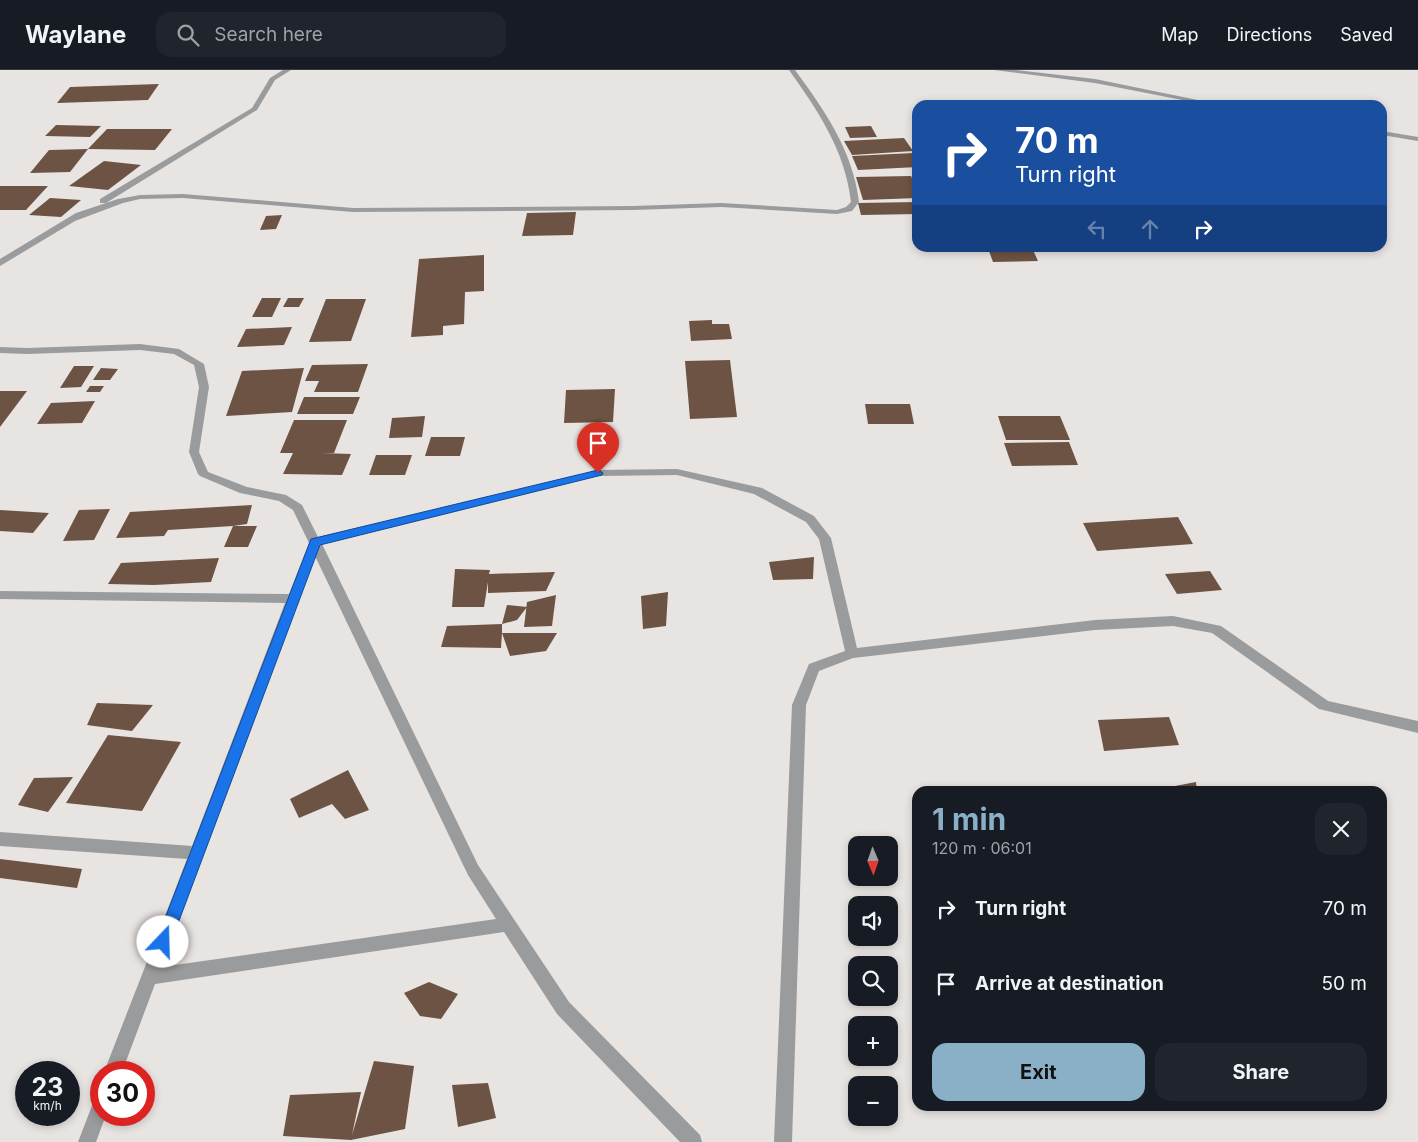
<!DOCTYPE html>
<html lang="en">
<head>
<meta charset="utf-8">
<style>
	body { margin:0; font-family:Inter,sans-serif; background:#20242c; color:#f1f3f6; height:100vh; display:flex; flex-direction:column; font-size:19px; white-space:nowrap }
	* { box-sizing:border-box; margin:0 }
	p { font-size:16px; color:#9ea1a6 }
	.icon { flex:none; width:28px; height:28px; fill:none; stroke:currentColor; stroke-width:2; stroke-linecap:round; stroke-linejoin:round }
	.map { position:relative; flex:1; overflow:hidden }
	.side { position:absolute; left:912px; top:716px; width:475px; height:325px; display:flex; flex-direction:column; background:#171b24; border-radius:15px; box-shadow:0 2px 8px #0003 }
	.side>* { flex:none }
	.hud { position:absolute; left:912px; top:30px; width:475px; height:152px; border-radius:15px; box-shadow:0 2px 8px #0003; background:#1a4fa0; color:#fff; overflow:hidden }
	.needle { width:32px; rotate:178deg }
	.tools { position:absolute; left:848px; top:766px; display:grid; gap:10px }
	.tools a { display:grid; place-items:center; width:50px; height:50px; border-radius:10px; background:#171b24; box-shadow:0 2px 8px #0003; font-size:25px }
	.speed { position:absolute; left:15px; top:991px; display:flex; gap:10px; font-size:25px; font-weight:700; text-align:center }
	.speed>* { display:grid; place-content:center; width:65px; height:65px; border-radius:50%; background:#171b24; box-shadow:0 2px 8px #0003; line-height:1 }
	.speed small { font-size:12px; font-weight:400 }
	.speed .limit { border:8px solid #d22; background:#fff; color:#111 }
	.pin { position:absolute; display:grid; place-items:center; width:42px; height:42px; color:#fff; margin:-51px -21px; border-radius:50% 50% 50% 0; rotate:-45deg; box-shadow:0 0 5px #0007 }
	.pin .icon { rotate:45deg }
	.me { position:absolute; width:55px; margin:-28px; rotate:21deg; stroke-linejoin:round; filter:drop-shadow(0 0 4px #0008) }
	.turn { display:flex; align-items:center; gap:18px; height:105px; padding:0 20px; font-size:22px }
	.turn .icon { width:65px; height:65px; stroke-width:2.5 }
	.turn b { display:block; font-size:35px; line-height:42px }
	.lanes { display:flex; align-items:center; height:48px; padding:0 20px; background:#0003; justify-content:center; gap:25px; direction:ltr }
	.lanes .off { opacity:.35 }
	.round { display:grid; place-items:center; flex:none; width:52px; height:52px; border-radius:15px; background:#20242c }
	.overview { display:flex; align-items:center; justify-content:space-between; height:85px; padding:0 20px }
	h1 { font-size:30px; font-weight:700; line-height:38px; color:#8ab0c8 }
	.action { display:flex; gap:10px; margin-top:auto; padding:10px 20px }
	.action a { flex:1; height:58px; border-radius:15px; background:#8ab0c8; color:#111; font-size:20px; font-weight:700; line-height:58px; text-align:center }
	.action a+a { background:#20242c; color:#f1f3f6 }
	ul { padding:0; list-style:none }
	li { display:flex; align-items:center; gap:15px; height:75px; padding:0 20px }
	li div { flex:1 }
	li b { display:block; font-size:19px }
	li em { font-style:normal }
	header { display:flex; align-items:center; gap:30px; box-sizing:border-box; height:70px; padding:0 25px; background:#171b24; border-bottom:1px solid #363941 }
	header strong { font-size:24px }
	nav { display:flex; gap:28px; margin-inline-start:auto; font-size:18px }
	.search { width:350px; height:45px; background:#20242c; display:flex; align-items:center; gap:12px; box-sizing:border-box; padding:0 18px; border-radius:15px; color:#9ea1a6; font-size:19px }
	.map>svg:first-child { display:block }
</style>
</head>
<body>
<header>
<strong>Waylane</strong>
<div class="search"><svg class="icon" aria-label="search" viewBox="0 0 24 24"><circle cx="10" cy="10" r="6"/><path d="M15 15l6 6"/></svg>Search here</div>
<nav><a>Map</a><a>Directions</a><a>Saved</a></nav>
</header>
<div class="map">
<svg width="1418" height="1072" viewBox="0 0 1418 1072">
	<rect width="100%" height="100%" fill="#e8e4e2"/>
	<path fill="#6d5343" d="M159 14 148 30 57 33 70 17Z
		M56 55 101 56 90 67 45 66Z
		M871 56 877 67 850 68 845 57Z
		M107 59H172L155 80 88 79Z
		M904 68 913 81 852 85 844 71Z
		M88 79 70 102 30 103 49 80Z
		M914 83 918 97 858 100 852 86Z
		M104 91 141 95 108 120 69 116Z
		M911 106 918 120V128L863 130 856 107Z
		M0 116H48L26 140H0Z
		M50 128 81 130 61 147 29 145Z
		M918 132V144L861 145 858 133Z
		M576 142 573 165 522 166 527 143Z
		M282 145 276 159 260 160 266 146Z
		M1033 180 1038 191 993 192 989 181Z
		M484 185V221L465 222 464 254 443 256V265L411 267 419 189Z
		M262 228H281L272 247H252Z
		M288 228H304L299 237H283Z
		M326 229H366L351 271 309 272Z
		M712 250V254H729L732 269 691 271 689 251Z
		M292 257 284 275 237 277 246 259Z
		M730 290 737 347 690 349 685 291Z
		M368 294 358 322H314L319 311H305L312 295Z
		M74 296H94L81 317 60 318Z
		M101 298 118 299 110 310H93Z
		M304 298 292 342 226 346 242 301Z
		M90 316H104L100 322H86Z
		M615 319 613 352 564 353 566 320Z
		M0 321H27L0 357Z
		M304 327H360L353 344H297Z
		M95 331 82 353 37 354 51 333Z
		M865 334H910L914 354H868Z
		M425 346 422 367 389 368 392 348Z
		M998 346H1060L1070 370H1006Z
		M294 350H347L334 383H322L351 384 342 405 283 404 293 383H280Z
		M431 367H465L460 386H425Z
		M1069 372 1078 395 1012 396 1004 373Z
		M376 385H412L405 405H369Z
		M252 435 247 454 233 456H257L248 477H224L233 456 168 460 164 466 116 468 130 442Z
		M110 439 94 470 63 471 79 440Z
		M0 440 49 443 33 463 0 461Z
		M1178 447 1193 474 1097 481 1083 453Z
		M814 487 813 509 773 510 769 492Z
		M219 488 211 512 154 515 108 514 121 493Z
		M455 499 490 500 489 504 555 502 546 521 488 523V512L484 537H452Z
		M1210 501 1222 520 1177 524 1165 504Z
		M668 522 666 556 643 559 641 526Z
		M556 525 552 556 524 557 527 532Z
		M507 535 527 537 517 550 502 554Z
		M502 554V563H557L546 581 510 586 502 563 501 578 441 577 447 556Z
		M97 633 153 635 132 661 87 655Z
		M1169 647 1179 675 1104 681 1098 650Z
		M108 665 181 672 142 741 66 733Z
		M348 700 369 740 345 749 332 734 299 748 290 729Z
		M73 707 48 742 18 735 34 708Z
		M1196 712 1197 721H1154V720Z
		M0 789 82 799 77 818 0 808Z
		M429 912 458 924 441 949 420 946 404 923Z
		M374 991 414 996 405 1059 351 1070 283 1066 290 1025 361 1022 352 1065Z
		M488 1013 496 1048 458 1057 452 1015Z"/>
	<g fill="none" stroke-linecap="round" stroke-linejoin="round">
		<path fill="#9a9b9d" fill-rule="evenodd" d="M283 0H291L275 10 257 40 106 133H100V129L252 38 270 8Z
			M789 0H795C825 41 853 81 859 132L852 141 837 144 721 137 633 140 353 142 183 128 140 129 123 133 75 151 0 196V189L76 143 118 129 140 125 183 124 353 138 633 136 721 133 837 140 846 137 851 132C845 80 818 41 789 0Z
			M994 0H1015L1095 9 1222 35H1208L1095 13Z
			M1382 61 1418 67V71L1382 65Z
			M140 274 179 279 204 294 209 317 199 382 208 402 247 417 286 425 302 435 318 467 598 400 677 399 762 418 814 446 831 468 857 578 1095 550 1173 546 1221 556 1328 631 1418 651V663L1319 639 1212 563 1173 556 1095 560 853 588 819 601 806 635 792 1072H774L792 635 809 594 845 581 819 469 806 452 754 424 677 405 598 406 322 474 478 795 569 932 700 1065 702 1072H680L557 944 504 862 155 914 122 1002H104L187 789 0 776V762L192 776 285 533 0 529V521L289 524 309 473 293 440 279 431 240 423 200 406 198 404 189 382 199 317 194 295 174 284 140 280 27 284 0 283V277L27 278ZM315 486 468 805 496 849 161 897Z
			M101 1025V1045H106L96 1072H78L95 1028Z"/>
	</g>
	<path fill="#1a73e8" stroke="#114b97" d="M598 400 603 403 602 405 320 475 171 872 168 876 163 879 158 876 156 872 311 469Z"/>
</svg>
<div class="tools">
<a><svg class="needle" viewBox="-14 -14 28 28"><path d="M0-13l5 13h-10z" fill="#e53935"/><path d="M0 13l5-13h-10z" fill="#9ea1a6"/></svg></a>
<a><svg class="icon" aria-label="sound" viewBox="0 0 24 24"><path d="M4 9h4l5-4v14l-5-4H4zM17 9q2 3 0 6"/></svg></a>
<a><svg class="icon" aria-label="search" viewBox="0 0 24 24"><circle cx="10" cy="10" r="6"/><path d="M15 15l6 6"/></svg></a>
<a>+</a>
<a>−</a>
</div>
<div class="speed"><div>23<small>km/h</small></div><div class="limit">30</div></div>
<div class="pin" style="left:598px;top:403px;background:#d93025"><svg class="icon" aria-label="arrive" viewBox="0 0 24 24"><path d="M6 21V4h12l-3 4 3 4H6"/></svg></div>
<svg class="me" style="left:163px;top:872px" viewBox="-20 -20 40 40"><circle r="19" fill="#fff"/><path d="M0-13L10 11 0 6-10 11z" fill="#1a73e8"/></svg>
<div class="hud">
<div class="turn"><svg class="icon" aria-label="right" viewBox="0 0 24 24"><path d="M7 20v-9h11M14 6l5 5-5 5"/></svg><div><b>70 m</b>Turn right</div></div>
<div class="lanes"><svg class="icon off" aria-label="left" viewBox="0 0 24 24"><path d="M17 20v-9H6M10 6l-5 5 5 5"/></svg><svg class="icon off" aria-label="ahead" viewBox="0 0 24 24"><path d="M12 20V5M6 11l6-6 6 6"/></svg><svg class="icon" aria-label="right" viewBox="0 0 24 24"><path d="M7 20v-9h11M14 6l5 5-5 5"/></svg></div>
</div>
<section class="side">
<div class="overview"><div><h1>1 min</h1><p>120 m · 06:01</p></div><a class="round"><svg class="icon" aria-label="close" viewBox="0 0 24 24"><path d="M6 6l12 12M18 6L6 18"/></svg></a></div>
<ul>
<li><svg class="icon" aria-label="right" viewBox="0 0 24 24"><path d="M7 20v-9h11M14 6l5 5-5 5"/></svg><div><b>Turn right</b></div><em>70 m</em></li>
<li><svg class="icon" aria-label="arrive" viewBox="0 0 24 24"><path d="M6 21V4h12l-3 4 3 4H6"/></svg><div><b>Arrive at destination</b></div><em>50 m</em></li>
</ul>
<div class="action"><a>Exit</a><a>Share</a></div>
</section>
</div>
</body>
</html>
